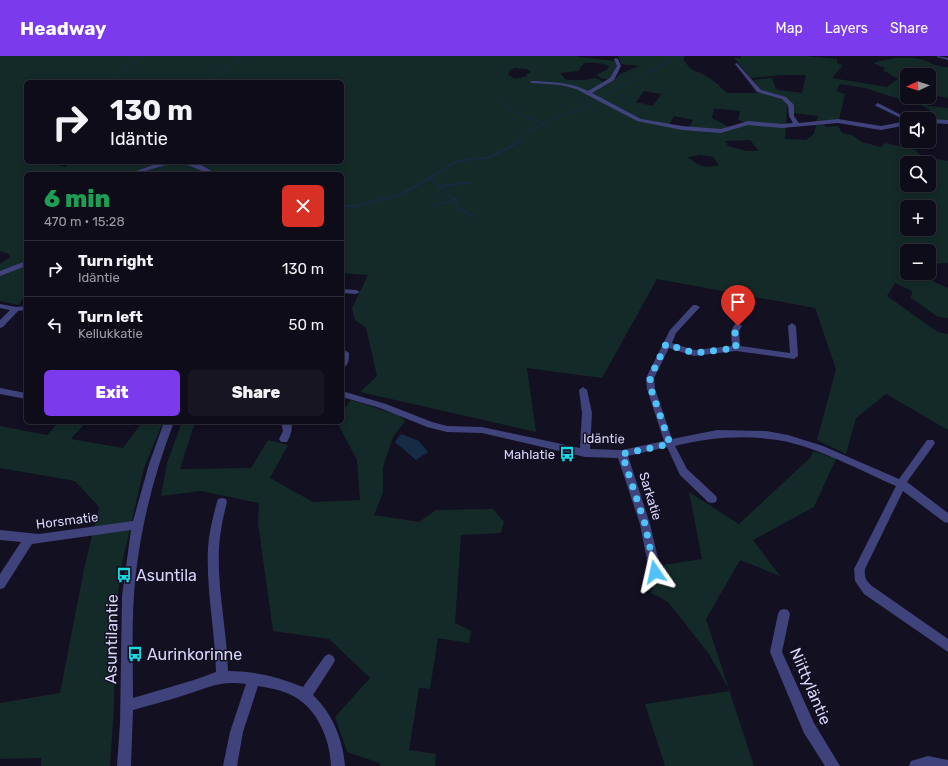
<!DOCTYPE html>
<html lang="en">
<head>
<meta charset="utf-8">
<style>
	body { margin:0; font-family:Rubik,sans-serif; background:#171522; color:#f1f3f6; height:100vh; display:flex; flex-direction:column; font-size:15px; white-space:nowrap }
	* { box-sizing:border-box; margin:0 }
	p { font-size:13px; color:#9b9ba2 }
	.icon { flex:none; width:22px; height:22px; fill:none; stroke:currentColor; stroke-width:2; stroke-linecap:round; stroke-linejoin:round }
	.map { position:relative; flex:1; overflow:hidden }
	.side { position:absolute; left:24px; top:116px; width:320px; height:252px; display:flex; flex-direction:column; background:#0e0c19; border-radius:6px; box-shadow:0 2px 10px #0003,0 0 0 1px #2e2c38 }
	.side>* { flex:none }
	.banner { position:absolute; left:24px; top:24px; width:320px; height:84px; border-radius:6px; box-shadow:0 2px 10px #0003,0 0 0 1px #2e2c38; background:#0e0c19; color:#f1f3f6; overflow:hidden }
	.needle { width:26px; rotate:266deg }
	.tools { position:absolute; left:900px; top:12px; display:grid; gap:8px }
	.tools a { display:grid; place-items:center; width:36px; height:36px; border-radius:6px; background:#0e0c19; box-shadow:0 2px 10px #0003,0 0 0 1px #2e2c38; font-size:20px }
	.pin { position:absolute; display:grid; place-items:center; width:34px; height:34px; color:#fff; margin:-41px -17px; border-radius:50% 50% 50% 0; rotate:-45deg; box-shadow:0 0 4px #0007 }
	.pin .icon { rotate:45deg }
	.me { position:absolute; width:44px; margin:-22px; rotate:349deg; stroke-linejoin:round; filter:drop-shadow(0 0 3px #0008) }
	.turn { display:flex; align-items:center; gap:14px; height:84px; padding:0 20px; font-size:18px }
	.turn .icon { width:52px; height:52px; stroke-width:2.5 }
	.turn b { display:block; font-size:28px; line-height:34px }
	.round { display:grid; place-items:center; flex:none; width:42px; height:42px; border-radius:6px; background:#171522 }
	.overview { display:flex; align-items:center; justify-content:space-between; height:68px; padding:0 20px }
	h1 { font-size:24px; font-weight:800; line-height:30px; color:#1e9e55 }
	.cta { display:flex; gap:8px; margin-top:auto; padding:8px 20px }
	.cta a { flex:1; height:46px; border-radius:6px; background:#7c3aed; color:#fff; font-size:16px; font-weight:800; line-height:46px; text-align:center }
	.cta a+a { background:#171522; color:#f1f3f6 }
	ul { padding:0; list-style:none }
	li { display:flex; align-items:center; gap:12px; height:56px; padding:0 20px; border-top:1px solid #2e2c38 }
	li div { flex:1 }
	li b { display:block; font-size:15px }
	li em { font-style:normal }
	header { display:flex; align-items:center; gap:24px; box-sizing:border-box; height:56px; padding:0 20px; background:#7c3aed; color:#fff }
	header strong { font-size:19px }
	nav { display:flex; gap:22px; margin-inline-start:auto; font-size:14px }
	.map>svg:first-child { display:block }
</style>
</head>
<body>
<header>
<strong>Headway</strong>
<nav><a>Map</a><a>Layers</a><a>Share</a></nav>
</header>
<div class="map">
<svg width="948" height="710" viewBox="0 0 948 710">
	<rect width="100%" height="100%" fill="#121021"/>
	<path fill="#142a28" fill-rule="evenodd" d="M0 0H578V1L615 5 617 8 616 13 611 23H604L597 20 598 18 608 13 609 10C600 7 592 5 583 8L579 14V15L560 17 566 24H584L595 22 604 26 590 35 592 37 615 23 620 18 639 10 621 8 618 0H684V5L692 14 701 17 715 26 727 37H762L753 24 772 22 775 31 778 34 802 37 806 19H781L751 22 734 2H741V0H805L837 3V7L843 9 832 22 887 31 898 23C892 21 889 16 883 15L885 12 873 7C889 2 908 0 924 4 934 8 936 11 948 11V42L930 39 928 50 948 52V65L931 63 930 54 917 47 889 40 865 32 840 28 836 35 845 38 839 64 816 66 818 60 794 57 793 51H787L785 83 806 84 814 78 816 69 824 68 826 71 838 70 842 77 852 79 862 86 881 91 885 87 915 94 923 101 948 105V207L929 208V195H907V202L903 203 907 208V217H915L948 232V262L938 261 911 242 912 235 895 227 887 240 938 276 948 278V374L886 338 856 362 846 398 817 384 836 313 815 252 657 223 602 322 527 312 536 376 360 336 377 320 366 272 355 264 352 252 368 219 342 217V118H74C58 117 42 118 26 118V237L19 249 0 245V208L10 201 9 198 0 195ZM515 12 527 13 531 16 527 18V20L515 23 508 18 510 14ZM907 19H929V41H907ZM26 26H342V106H72L65 111 46 106H26ZM644 35 661 38 653 50 636 46ZM714 53H721L740 55 738 63 744 67 729 71 712 62ZM674 60 693 64 689 72 669 69ZM750 84 759 95H746L728 90 725 85ZM700 99 713 101 719 109C705 113 698 110 688 101ZM907 107H929V129H907ZM907 151H929V173H907Z
		M351 344 398 359 405 365 393 381 383 411V437L374 459 419 466 436 454 493 453 504 466 501 477 461 479 455 567 471 575 469 587 438 582 430 633 419 632 409 694 436 698 435 710H380V707L347 696 335 661 370 622 329 583 273 575 258 467 259 447 201 435 161 440 167 407 182 366H195L180 413 251 412 268 384 288 389 270 422 313 446 360 444 357 404 338 368 339 366H342C342 357 344 351 351 344Z
		M59 366H86L71 383 123 392 142 366H163L144 412 121 512 115 565 114 651 110 710H41V702L0 703V647L60 637 84 513 99 451 75 425 0 412V370L47 379Z
		M813 395 836 403 814 451 753 484 780 520 740 504 706 563 754 710H665L645 648 730 635 709 598 668 546 651 537 663 509 702 503 689 436 739 468 811 401Z"/>
	<path fill="#152b46" d="M401 378 419 385 428 396 416 404 395 386Z"/>
	<g fill="none" stroke-linecap="round" stroke-linejoin="round">
		<path stroke="#152b46" stroke-width="1" d="M233 8 242 0
			M212 23 226 26
			M112 26 121 16 143 0
			M208 26 230 10
			M600 42 682 0
			M505 43 499 47 525 61 545 69
			M518 87 529 75 552 65 551 63 586 51 597 43"/>
		<path stroke="#152b46" stroke-width="1.5" d="M159 118 162 109
			M429 122 455 143 458 152 474 160
			M439 130 469 127
			M342 150H353L398 140 458 105 490 101 519 86
			M434 150 455 143"/>
		<path fill="#40427b" fill-rule="evenodd" d="M937 0 948 2V4L937 1Z
			M616 2 618 3 621 10 614 24 592 37 641 63 682 70 721 73 748 65 782 68 793 67 789 60 788 49 782 43 757 36 735 8 737 7 761 34 786 41 794 49V60L799 67 838 63 881 70 907 65 876 50 875 49 878 47 909 63H907V69L881 74 838 67 782 72 748 69 721 77 682 74 637 65 576 33 561 29 532 27 530 26 532 25C551 26 571 26 588 35L610 22 617 10 614 3Z
			M929 63 948 64V68L929 67Z
			M162 106C181 105 200 104 215 118 202 118 193 108 179 108 161 107 145 118 127 118Z
			M26 205V210L0 220V215Z
			M342 233 356 234 360 236 356 238 342 237Z
			M0 248 16 251 26 250V254L18 255 3 271 0 272V264L10 254 0 252Z
			M693 249H696L700 251 676 277 672 287 694 294 732 290 731 275 735 268 738 267 742 270 739 275 740 290 790 297 788 270 792 267 796 270 798 300 794 303 736 295 694 300 669 292 654 322 655 333 672 383 717 374 766 375 788 379 823 390 899 423 927 384H933L935 387 933 390 907 426 948 457V467L944 466 903 435 865 513C864 521 866 525 872 530L948 583V596L864 538 855 525 854 513 896 430C861 415 825 395 788 386 751 378 712 381 675 390L687 413 716 440 717 443 716 446 712 447 708 446 680 419 667 391 628 400 650 468 661 515 659 519 655 520 651 519 649 515 640 468 618 402 585 401 482 377 447 376 427 371 380 352 342 341V335L386 348 432 366 447 370 482 371 580 392 582 357 579 334 583 331 587 334 592 357 590 393 622 394 664 385 647 333 646 322 670 274Z
			M342 292 349 297C349 303 349 310 342 312Z
			M0 332 26 337V343L0 338Z
			M164 366H174C155 415 142 465 136 517 131 558 133 600 133 642L194 624 216 616C215 574 206 533 208 492 209 476 213 461 217 446L218 443 222 442 226 443 227 446C223 461 220 476 219 492 217 533 227 574 228 615 254 615 279 621 303 631L325 600 329 598 333 600 335 604 333 608 313 639C332 657 343 683 345 710H331C330 684 318 653 293 640 283 634 269 632 258 630L243 676 237 710H223L230 676 246 628C221 625 216 629 194 636 174 643 153 648 133 654L131 710H117L120 667 122 540 131 474 32 488 4 532 0 533V518L21 486 0 484V474L39 478 133 465 149 408Z
			M281 366H291C293 373 291 379 287 386H281L279 383 283 375Z
			M784 553 788 554 790 558 782 596 814 667 840 710H825L804 677 770 596 778 558 780 554Z
			M928 700 948 704V710H909L911 705Z"/>
	</g>
	<g fill="none" stroke-linecap="round" stroke-linejoin="round">
		<path stroke="#4fc3f7" stroke-width="7" stroke-dasharray="0 12.6" d="M655 516 645 468 622 398 670 388 651 333 650 322 666 288 694 297 736 292 735 276 738 270"/>
	</g>
	<defs>
		<g id="bus-bare" transform="scale(1.2)"><path d="M-5-6H5V4H4V6H2V4H-2V6H-4V4H-5ZM-3.5-4V0h7V-4ZM-3.5 1.2v1.5H-2V1.2ZM2 1.2v1.5H3.5V1.2Z" fill="#1ad9e1" stroke="#121021" stroke-width="2.5" paint-order="stroke"/></g>
	</defs>
	<g fill-rule="evenodd">
		<use href="#bus-bare" x="567" y="398"/>
		<use href="#bus-bare" x="124" y="519"/>
		<use href="#bus-bare" x="135" y="598"/>
	</g>
	<g text-anchor="middle" stroke-width="3" stroke-linejoin="round" paint-order="stroke">
		<g font-size="13" fill="#d7d5fa" stroke="#121021">
			<text transform="translate(604 382) rotate(1)" y="5">Idäntie</text>
			<text transform="translate(651 440) rotate(73)" y="5">Sarkatie</text>
			<text transform="translate(67 464) rotate(-7)" y="5">Horsmatie</text>
		</g>
		<g font-size="13" fill="#d7d5fa" stroke="#121021" text-anchor="end">
			<text x="555" y="403">Mahlatie</text>
		</g>
		<g font-size="16" fill="#d7d5fa" stroke="#121021" text-anchor="start">
			<text x="136" y="525">Asuntila</text>
			<text x="147" y="604">Aurinkorinne</text>
		</g>
		<g font-size="16" fill="#d7d5fa" stroke="#121021">
			<text transform="translate(111 583) rotate(-89)" y="6">Asuntilantie</text>
			<text transform="translate(811 630) rotate(67)" y="6">Niittyläntie</text>
		</g>
	</g>
</svg>
<div class="tools">
<a><svg class="needle" viewBox="-14 -14 28 28"><path d="M0-13l5 13h-10z" fill="#e53935"/><path d="M0 13l5-13h-10z" fill="#9b9ba2"/></svg></a>
<a><svg class="icon" aria-label="sound" viewBox="0 0 24 24"><path d="M4 9h4l5-4v14l-5-4H4zM17 9q2 3 0 6"/></svg></a>
<a><svg class="icon" aria-label="search" viewBox="0 0 24 24"><circle cx="10" cy="10" r="6"/><path d="M15 15l6 6"/></svg></a>
<a>+</a>
<a>−</a>
</div>
<div class="pin" style="left:738px;top:270px;background:#d93025"><svg class="icon" aria-label="arrive" viewBox="0 0 24 24"><path d="M6 21V4h12l-3 4 3 4H6"/></svg></div>
<svg class="me" style="left:655px;top:516px" viewBox="-20 -20 40 40"><path d="M0-17L14 15 0 8-14 15z" fill="#4fc3f7" stroke="#fff" stroke-width="4"/></svg>
<div class="banner">
<div class="turn"><svg class="icon" aria-label="right" viewBox="0 0 24 24"><path d="M7 20v-9h11M14 6l5 5-5 5"/></svg><div><b>130 m</b>Idäntie</div></div>
</div>
<section class="side">
<div class="overview"><div><h1>6 min</h1><p>470 m · 15:28</p></div><a class="round" style="background:#d93025;color:#fff"><svg class="icon" aria-label="close" viewBox="0 0 24 24"><path d="M6 6l12 12M18 6L6 18"/></svg></a></div>
<ul>
<li><svg class="icon" aria-label="right" viewBox="0 0 24 24"><path d="M7 20v-9h11M14 6l5 5-5 5"/></svg><div><b>Turn right</b><p>Idäntie</p></div><em>130 m</em></li>
<li><svg class="icon" aria-label="left" viewBox="0 0 24 24"><path d="M17 20v-9H6M10 6l-5 5 5 5"/></svg><div><b>Turn left</b><p>Kellukkatie</p></div><em>50 m</em></li>
</ul>
<div class="cta"><a>Exit</a><a>Share</a></div>
</section>
</div>
</body>
</html>
